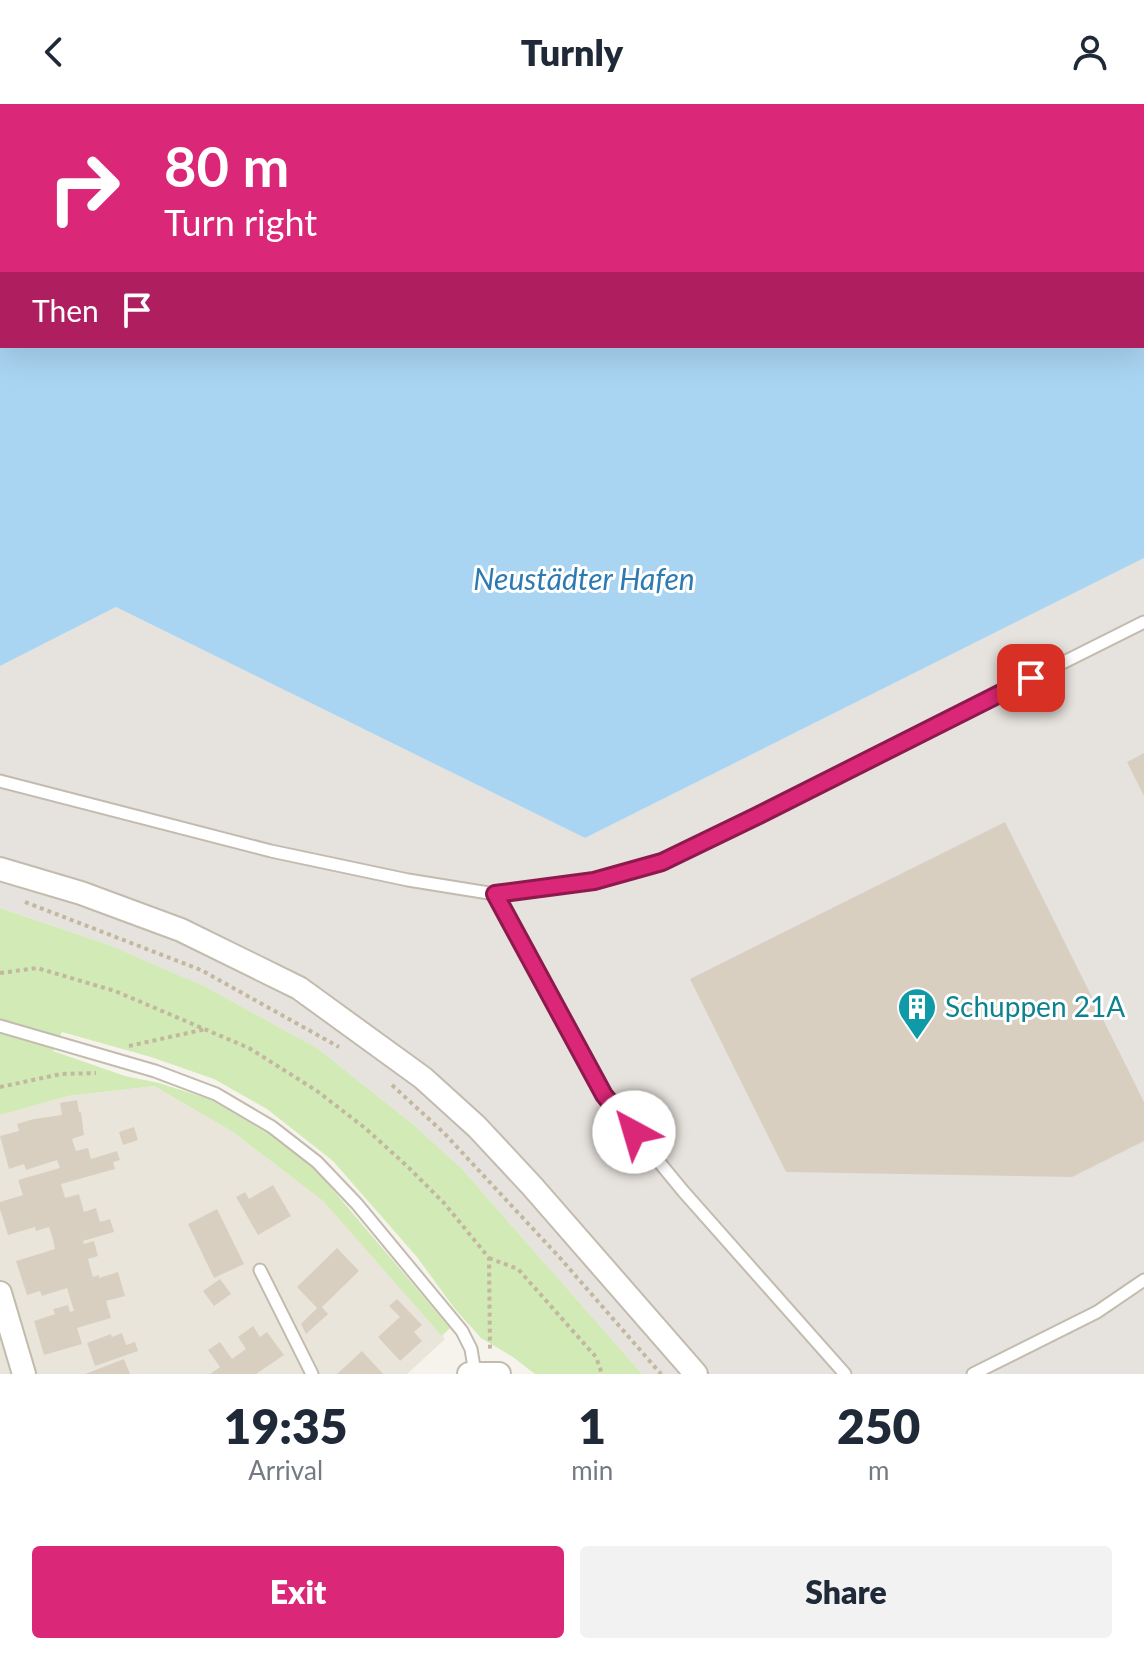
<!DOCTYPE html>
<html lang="en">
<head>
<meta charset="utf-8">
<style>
	body { margin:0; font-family:Lato,sans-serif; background:#f2f2f3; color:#1f2937; height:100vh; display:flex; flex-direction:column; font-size:30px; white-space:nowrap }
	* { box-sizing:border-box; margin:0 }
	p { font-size:26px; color:#747a83 }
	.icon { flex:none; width:44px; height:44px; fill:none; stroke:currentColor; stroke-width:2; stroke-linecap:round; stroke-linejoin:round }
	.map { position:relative; height:1270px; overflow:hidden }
	.drawer { display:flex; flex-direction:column; background:#fff; flex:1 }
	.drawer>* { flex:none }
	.banner { position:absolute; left:0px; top:0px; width:1144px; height:244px; box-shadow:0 8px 32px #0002; background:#db2777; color:#fff; overflow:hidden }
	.pin { position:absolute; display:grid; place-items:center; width:68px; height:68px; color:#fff; margin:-34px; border-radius:16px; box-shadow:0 4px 12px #0006 }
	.me { position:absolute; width:88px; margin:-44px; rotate:321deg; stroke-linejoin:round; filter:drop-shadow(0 0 6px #0008) }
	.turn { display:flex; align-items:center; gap:28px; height:168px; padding:0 32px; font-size:36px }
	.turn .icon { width:104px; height:104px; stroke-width:2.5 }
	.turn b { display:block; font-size:56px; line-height:68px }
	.then { display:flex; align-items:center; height:76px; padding:0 32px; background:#0003; gap:16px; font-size:30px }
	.eta { display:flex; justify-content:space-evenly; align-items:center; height:136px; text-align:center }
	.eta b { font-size:48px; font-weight:800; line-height:56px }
	.button { display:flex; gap:16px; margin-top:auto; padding:16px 32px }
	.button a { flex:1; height:92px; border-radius:8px; background:#db2777; color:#fff; font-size:32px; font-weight:800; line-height:92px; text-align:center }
	.button a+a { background:#f2f2f3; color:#1f2937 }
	header { display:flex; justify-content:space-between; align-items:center; height:104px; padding:0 32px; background:#fff; font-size:36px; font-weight:800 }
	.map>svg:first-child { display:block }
</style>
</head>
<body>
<header><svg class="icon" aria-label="back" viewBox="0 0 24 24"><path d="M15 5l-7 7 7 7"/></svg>Turnly<svg class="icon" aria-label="person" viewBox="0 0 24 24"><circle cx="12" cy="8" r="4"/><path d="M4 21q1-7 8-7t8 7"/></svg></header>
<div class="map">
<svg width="1144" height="1270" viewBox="0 0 1144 1270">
	<rect width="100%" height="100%" fill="#f6f3ec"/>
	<path fill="#eae5da" d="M154 982 233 1028 323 1097 445 1235 407 1270H0V1011L68 992Z"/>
	<path fill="#e6e2dd" d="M0 0H338L334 2H2V168L0 169Z
		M1144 454V1270H642L462 1065 415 1022 317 944 204 882 109 841 0 804V562L116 503 585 734Z"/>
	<path fill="#d2eab5" d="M0 804 109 841 204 882 317 944 415 1022 462 1065 642 1270H535L513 1253 481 1234 455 1205 417 1153 333 1057 267 1005 214 975 151 953 62 928 53 947 125 972 159 979 212 996 274 1033 316 1066 450 1224 442 1232 323 1097 233 1028 154 982 68 992 0 1011Z"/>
	<path fill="#a9d4f2" d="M338 0H1144V454L585 734 116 503 0 562V169L2 168V242H1142V2H335Z"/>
	<path fill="#d8cfc1" d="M1144 649V692L1127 658Z
		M1005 718 1144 998V1037L1072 1073 786 1068 690 875Z
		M77 996 79 1008H81L84 1031 72 1035 76 1047 88 1044 91 1055 117 1047 120 1056 113 1058 115 1065 61 1080 65 1094 79 1090 84 1108 96 1104 100 1118 110 1115 114 1128 83 1137 84 1140 94 1137 98 1152 88 1155 93 1173 99 1171V1174L118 1168 125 1192 106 1197 111 1214 77 1224 82 1240 44 1251 34 1217 55 1210 53 1205 68 1201 70 1208 74 1207 67 1184 42 1192 40 1187 27 1191 16 1157 55 1145 52 1132 49 1123 36 1127 35 1123 8 1131 0 1105V1098L23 1091 18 1076 60 1064 57 1056 26 1066 24 1060 9 1065 0 1032 19 1027 17 1020 34 1015 62 1011 60 999Z
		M134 1023 138 1036 123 1041 119 1028Z
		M273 1081 291 1112 258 1131 236 1093 245 1088 249 1095Z
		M217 1105 244 1160 214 1174 188 1120Z
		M337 1144 359 1167 322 1203 328 1210 306 1230 301 1220 317 1204 297 1183Z
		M220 1175 231 1190 214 1202 203 1187Z
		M397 1195 422 1221 414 1228 422 1237 400 1257 378 1233 400 1213 389 1202Z
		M253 1222 260 1233 267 1228 284 1251 256 1270H210L220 1263 208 1246 220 1238 232 1255 246 1245 238 1233Z
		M122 1229 126 1241 135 1238 138 1247 95 1262 87 1239 111 1230 112 1233Z
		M362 1247 383 1270H337Z
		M124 1255 130 1270H85Z"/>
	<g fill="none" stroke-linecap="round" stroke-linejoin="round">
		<g stroke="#c2bbae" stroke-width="15">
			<path id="service" d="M158 2 162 0
				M0 81 2 80
				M0 677 271 747 408 776 495 790 604 991 683 1087 845 1270
				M495 790 594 777 662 758 757 712 1144 518
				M0 922 155 967 216 990 272 1023 317 1058 357 1100 462 1227 471 1245 475 1269
				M260 1166 312 1270
				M973 1270 1097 1208 1144 1176"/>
		</g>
		<g stroke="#c2bbae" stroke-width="26">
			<path id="minor" d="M0 765 81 789 181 826 299 884 423 974 477 1023 532 1082 696 1270
				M0 1189 24 1270
				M469 1270H499"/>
		</g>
		<path stroke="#c4b79f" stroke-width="4" stroke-dasharray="4 4" stroke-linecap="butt" d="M25 798 201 866 339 943
			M0 869 37 864 115 887 249 944 317 987 365 1024 407 1062 444 1099 489 1154 490 1245
			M129 942 206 925
			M392 981 444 1029 561 1155 661 1270
			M0 983 61 970 96 969
			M489 1154 518 1165 596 1253 602 1270"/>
		<use href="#service" stroke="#fff" stroke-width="11"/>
		<use href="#minor" stroke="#fff" stroke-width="22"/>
	</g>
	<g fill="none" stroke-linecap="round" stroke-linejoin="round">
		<g stroke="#8e194d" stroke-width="20">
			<path id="route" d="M634 1028 604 991 495 790 594 777 662 758 757 712 1031 574"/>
		</g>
		<use href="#route" stroke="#db2777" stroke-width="14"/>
	</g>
	<defs>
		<g id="building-pin" transform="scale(2)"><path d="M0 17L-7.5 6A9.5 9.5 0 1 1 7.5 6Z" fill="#0f9aa8" stroke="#fff"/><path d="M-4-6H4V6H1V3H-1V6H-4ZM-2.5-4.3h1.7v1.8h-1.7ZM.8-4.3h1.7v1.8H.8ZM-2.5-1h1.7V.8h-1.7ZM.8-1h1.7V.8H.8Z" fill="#fff"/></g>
	</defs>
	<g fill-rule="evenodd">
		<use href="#building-pin" x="917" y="903"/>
	</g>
	<g text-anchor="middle" stroke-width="6" stroke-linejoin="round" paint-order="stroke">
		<g font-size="28" fill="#0d838f" stroke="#fff" text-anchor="start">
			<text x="945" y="913">Schuppen 21A</text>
		</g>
		<g font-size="30" font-style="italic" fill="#2e7ab2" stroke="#fff">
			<text x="584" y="486">Neustädter Hafen</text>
		</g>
	</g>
</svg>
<div class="pin" style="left:1031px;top:574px;background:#d93025"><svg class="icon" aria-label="arrive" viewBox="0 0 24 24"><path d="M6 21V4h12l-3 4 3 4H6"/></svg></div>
<svg class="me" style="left:634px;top:1028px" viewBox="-20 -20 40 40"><circle r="19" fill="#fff"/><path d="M0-13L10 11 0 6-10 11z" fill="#db2777"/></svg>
<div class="banner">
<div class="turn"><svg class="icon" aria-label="right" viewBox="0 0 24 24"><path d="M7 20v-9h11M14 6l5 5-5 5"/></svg><div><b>80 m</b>Turn right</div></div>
<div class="then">Then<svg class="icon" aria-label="arrive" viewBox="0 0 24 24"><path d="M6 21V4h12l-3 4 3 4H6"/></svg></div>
</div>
</div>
<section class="drawer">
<div class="eta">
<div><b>19:35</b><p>Arrival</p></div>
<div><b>1</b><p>min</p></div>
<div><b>250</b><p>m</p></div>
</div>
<div class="button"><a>Exit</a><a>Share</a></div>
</section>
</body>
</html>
